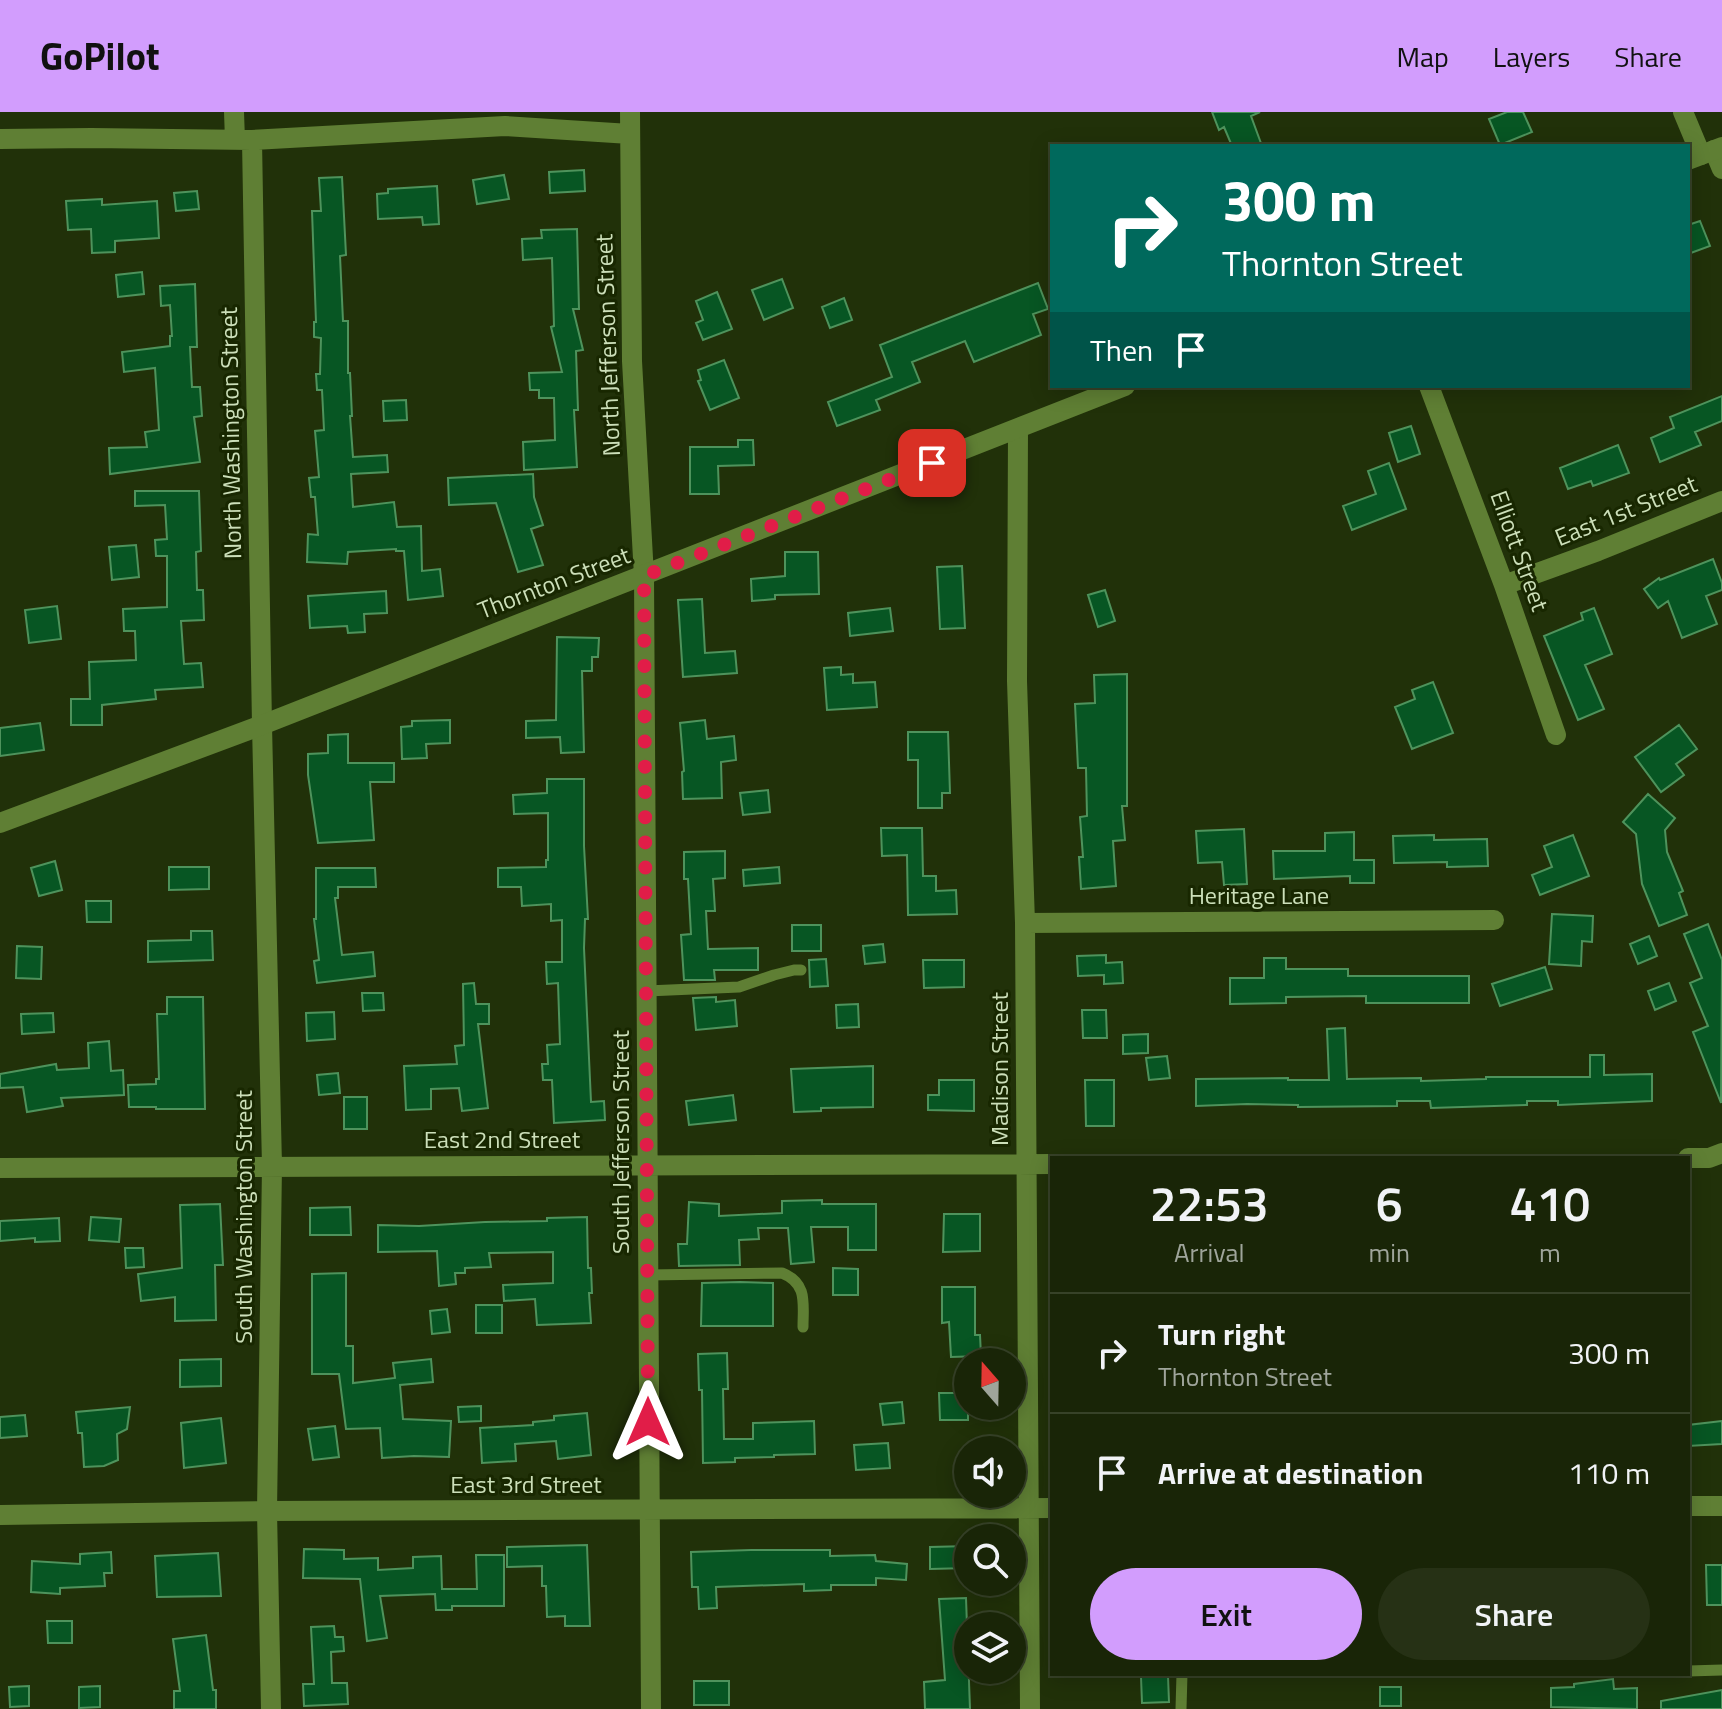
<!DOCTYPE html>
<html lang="en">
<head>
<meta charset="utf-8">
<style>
	body { margin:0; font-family:"Titillium Web",sans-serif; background:#263115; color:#f1f3f6; height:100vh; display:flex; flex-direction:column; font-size:30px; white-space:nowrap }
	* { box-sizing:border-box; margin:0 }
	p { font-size:26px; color:#9fa59b }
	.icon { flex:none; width:44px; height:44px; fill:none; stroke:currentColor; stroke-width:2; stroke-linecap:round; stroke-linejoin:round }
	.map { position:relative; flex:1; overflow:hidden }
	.drawer { position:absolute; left:1050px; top:1044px; width:640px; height:520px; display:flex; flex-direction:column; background:#192507; border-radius:0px; box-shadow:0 4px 20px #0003,0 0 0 2px #374228 }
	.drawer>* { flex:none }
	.guide { position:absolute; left:1050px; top:32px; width:640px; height:244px; border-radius:0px; box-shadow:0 4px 20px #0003,0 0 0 2px #374228; background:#00695c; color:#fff; overflow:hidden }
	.needle { width:52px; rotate:340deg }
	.controls { position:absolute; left:954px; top:1236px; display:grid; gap:16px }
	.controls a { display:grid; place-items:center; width:72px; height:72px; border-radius:50%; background:#192507; box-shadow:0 4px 20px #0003,0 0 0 2px #374228; font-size:40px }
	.pin { position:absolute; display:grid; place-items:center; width:68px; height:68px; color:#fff; margin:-34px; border-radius:16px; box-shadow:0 4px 12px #0006 }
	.me { position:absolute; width:88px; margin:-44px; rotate:0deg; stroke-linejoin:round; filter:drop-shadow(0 0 6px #0008) }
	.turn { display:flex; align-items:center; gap:28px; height:168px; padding:0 40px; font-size:36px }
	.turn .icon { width:104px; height:104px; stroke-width:2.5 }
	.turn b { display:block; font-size:56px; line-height:68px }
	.then { display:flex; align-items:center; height:76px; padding:0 40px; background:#0003; gap:16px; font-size:30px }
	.eta { display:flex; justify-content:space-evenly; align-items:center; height:136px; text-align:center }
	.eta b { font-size:48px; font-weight:600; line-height:56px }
	.primary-button { display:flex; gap:16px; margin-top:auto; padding:16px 40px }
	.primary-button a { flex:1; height:92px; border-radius:48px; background:#d29dfd; color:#111; font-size:32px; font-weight:600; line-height:92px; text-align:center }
	.primary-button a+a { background:#263115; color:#f1f3f6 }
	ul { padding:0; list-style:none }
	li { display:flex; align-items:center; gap:24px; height:120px; padding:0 40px; border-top:2px solid #374228 }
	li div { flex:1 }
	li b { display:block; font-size:30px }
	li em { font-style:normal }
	header { display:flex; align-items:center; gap:48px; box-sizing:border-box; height:112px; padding:0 40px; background:#d29dfd; color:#111 }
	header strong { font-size:38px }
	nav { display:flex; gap:44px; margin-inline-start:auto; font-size:28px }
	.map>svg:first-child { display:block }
</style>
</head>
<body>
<header>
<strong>GoPilot</strong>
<nav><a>Map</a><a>Layers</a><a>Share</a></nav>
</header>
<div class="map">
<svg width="1722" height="1597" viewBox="0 0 1722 1597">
	<rect width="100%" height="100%" fill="#213109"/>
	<path fill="#075623" stroke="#4e935c" stroke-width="2" d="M1212 0H1260L1251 4 1262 34H1232L1224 15 1219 18Z
		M1507 0H1523L1532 20 1500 33 1489 7Z
		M584 58 585 79 550 81 549 60Z
		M504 63 509 87 477 92 473 68Z
		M342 65 346 143 340 144 343 209H348V261H350L352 304H350L353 345 387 343 388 360 351 362 353 395 394 390 397 415 421 414 422 459 440 457 443 484 408 488 404 439H396V437L348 440 347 452 307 450 308 422 318 423 315 385H311L309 366 319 365 315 319 324 318 322 278H317L316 262H320L321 226 314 225V210H316L312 99H321L319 66Z
		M437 74 439 112 423 113 422 105 378 107 377 82 388 81V77Z
		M197 79 199 97 176 99 174 81Z
		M102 87V93L157 89 159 126 115 129V140L92 141 91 117 68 118 66 89Z
		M1700 109 1710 134 1688 142V113Z
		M577 117 579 197H573L583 238 576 239 578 298H574L577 355 524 358 523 330 555 328 554 286H539V278H530L529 261 562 260 551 215 554 214 552 146 523 148 522 127 542 126 541 118Z
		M142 160 144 182 118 185 116 163Z
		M782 167 793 196 764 208 752 178Z
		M1038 171 1048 197 1033 202 1041 223 974 250 965 229 912 250 920 270 876 288 880 298 837 314 828 290 892 265 880 233Z
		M195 172 197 235H190L192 275H200L202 304 194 305 200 350 110 362 109 336 147 335 145 320 159 318 155 256 124 260 122 240 170 234V224H172L170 193 161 194 160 174Z
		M717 180 732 217 703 228 696 211 703 208 696 189Z
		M844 186 852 208 830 216 822 195Z
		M724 248 739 286 710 298 698 269 701 268 698 258Z
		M1722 284V309L1695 320 1701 333 1660 350 1651 326 1674 316 1670 305Z
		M406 288 407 308 384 309 383 289Z
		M1411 314 1420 342 1398 350 1389 321Z
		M738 328H753L754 353 718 354 719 382H690V335H738Z
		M1618 333 1629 361 1593 374 1591 369 1568 377 1560 356Z
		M1389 351 1406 397 1352 418 1343 394 1376 382 1368 359Z
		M533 362 534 385 543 413 531 417 543 453 518 460 496 391 449 393 448 366Z
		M135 379H199L201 439 196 440 197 478H203L204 508 181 509 184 552 201 551 203 575 155 578 156 587 102 593V613H71V587H90L89 550 136 548 135 519H124L123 497 167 495V444H156L155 428 167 427 165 393 135 394Z
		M136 433 139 465 112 468 109 435Z
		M785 440H818L819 482 775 483V487L752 489 751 467 785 464Z
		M1713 447 1722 471V478L1706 484 1717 512 1682 526 1668 489 1658 496 1644 477 1659 466 1660 468Z
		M962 454 965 516 940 517 937 455Z
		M1105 478 1115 509 1098 515 1088 483Z
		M386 479 387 501 364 502 365 520 348 521 347 514 310 516 308 484Z
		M702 487 705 541 735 539 737 561 683 565 678 488Z
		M57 494 61 527 29 531 25 498Z
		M890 496 893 519 850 524 848 501Z
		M1594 496 1612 542 1585 553 1604 597 1578 608 1544 524 1583 508 1581 501Z
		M557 525 599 526 598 545H592V559H582L584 640 561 641 560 625 526 626V609L556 608Z
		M841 555V563L853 562V571L875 570 877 595 827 598 824 556Z
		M1127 562V694H1122L1125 728 1113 729 1116 774 1081 777 1079 745H1083L1080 705 1087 704 1086 656H1078L1075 592 1095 591 1094 563Z
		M1433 570 1453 621 1412 637 1395 595 1415 587 1412 578Z
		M450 608V631L426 632 427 646 402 647 401 615 412 614V609Z
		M705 608 707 627 734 624 736 648 721 650 722 686 683 687 682 660 684 659 680 611Z
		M40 611 44 638 0 644V616Z
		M1679 613 1697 637 1676 652 1684 663 1661 680 1635 645Z
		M908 620H948L950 681H942V696H918V648H908Z
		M348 622V651H394V670H370L374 728 318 731 308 663V642L328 641V623Z
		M547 667H584V734L588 807H585L584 836 591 990 604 989 605 1008 554 1011 552 968H543L542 952H548L547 933 560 932 558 871 547 872 546 850H562V808L551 809V792L522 794 521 775H498V756L546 755V748H548V701L514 702 513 683 547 681Z
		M768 678 770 700 743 703 740 681Z
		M1648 682 1675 706 1665 718 1667 740 1683 779 1679 781 1687 803 1659 814 1642 772 1636 722 1623 710Z
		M881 716H922L923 764H936V779L956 778 957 802 908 803 907 743 882 744Z
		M1244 717 1247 772 1224 773 1222 750 1198 751 1196 719Z
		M1354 720V748H1374V771H1350V764L1274 767 1273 739H1325V721Z
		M1434 723V728L1487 727 1488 754 1447 755V750L1394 751 1393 724Z
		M1573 723 1589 764 1540 783 1532 763 1552 755 1544 734Z
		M725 739V766L713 767 715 799H706L708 837 758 836V858H714L715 868H684L681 823 691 822 688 767H684V740Z
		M55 749 62 778 39 784 31 756Z
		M169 755H209V777L169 778Z
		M779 755 780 771 744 774 743 758Z
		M316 756H375L376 775H338V786H335L342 843 373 840 375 864 317 871 314 849 319 848 314 807H316Z
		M86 789H111V810H87Z
		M1552 802 1593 804 1592 830 1582 829 1581 854 1549 852Z
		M1708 812 1722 848 1721 991 1693 920 1708 914 1690 871 1702 866 1684 822Z
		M792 813H821V839H792Z
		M191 819H212L213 848 148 850V829L191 828Z
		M1649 824 1657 844 1638 852 1630 832Z
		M883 832 885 850 865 852 863 834Z
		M17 834 42 835 41 867 16 866Z
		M1106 843V851L1122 850 1123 871 1104 872V863L1078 864 1077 844Z
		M1264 846H1286V857H1348V864H1469V891H1366V884L1286 885V891L1230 892V866H1264Z
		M826 847 828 874 810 875 809 848Z
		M923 848H964V875L924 876Z
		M1545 855 1552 877 1500 894 1492 872Z
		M474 871 476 892H489V912H478L488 996 462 999 459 976 431 977V997L406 998 404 954 457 952 455 934 464 933 463 872Z
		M1669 871 1676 889 1655 898 1648 879Z
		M362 881H383L384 898 363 899Z
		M167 885H203L205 997H156V995H129L128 973 156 972V967H159L157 902H167Z
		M716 885V890L735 888 737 914 696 918 693 886Z
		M858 892 859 915 837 916 836 893Z
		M1082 898H1106L1107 926H1083Z
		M334 900 335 927 307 929 306 901Z
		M53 901 54 920 22 922 21 902Z
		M1345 916 1347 967 1421 966V969L1486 967V965H1590V943H1604V963L1652 962V989L1558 993V989H1527V993L1431 996 1430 989H1397V994L1298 995V993L1247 992 1196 994V967L1288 966V968H1329L1327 917Z
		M1148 922V941L1123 942V923Z
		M109 929 111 959 123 958 124 983 61 986 63 994 27 1000 23 975 0 976V962L56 952 57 958 89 956 88 931Z
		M1167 944 1170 966 1149 968 1146 946Z
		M873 954V995L821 996V999L794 1000 791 957Z
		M338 961 340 981 319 983 317 963Z
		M939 968H974V999L928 998V983H939Z
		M1085 968H1114V1014H1086Z
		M733 983 736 1008 689 1013 686 989Z
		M344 985H367V1017H344Z
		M822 1088V1092H876V1138H848V1115H811L814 1150 791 1152 788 1116H758L759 1127 739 1128 740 1153 679 1154 678 1132H687L689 1090 719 1092V1104L782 1101V1089Z
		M220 1092 223 1153H215L216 1208 175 1209V1185L141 1189 138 1162 182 1156 180 1093Z
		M350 1095 351 1123H310V1096Z
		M944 1102H980V1139L943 1140Z
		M91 1105 121 1107 119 1130 89 1128Z
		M587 1105 588 1156H591L592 1181H589L591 1211 537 1213 535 1187 504 1189 503 1173 553 1171V1140L489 1141 491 1155 465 1156V1161H455L456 1172 439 1174 437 1139 378 1140V1113L419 1114 485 1110 547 1109V1106Z
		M59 1106 60 1129 35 1130V1126L0 1129V1109Z
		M125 1136H143L144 1155 126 1156Z
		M833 1156 858 1157V1183H833Z
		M346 1161V1234H353V1271L395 1266 393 1251 431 1247 433 1270 400 1273 403 1307 451 1309 449 1345 414 1344 382 1346 380 1316 346 1317 339 1262H312V1162Z
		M740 1170 773 1171V1214H701L702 1171Z
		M942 1175H975V1223H980L981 1244 951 1245 949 1210 942 1211Z
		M476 1193H502V1221H476Z
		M447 1197 450 1220 432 1222 430 1199Z
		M727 1241 728 1277H723L724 1327H753V1311L814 1309 815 1342 774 1343V1345L735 1346V1350L703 1351 702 1278H699L698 1242Z
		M221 1247V1274L180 1275V1248Z
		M939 1281H968V1308H940Z
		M902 1290 904 1311 883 1313 880 1292Z
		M481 1294V1309L459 1310 458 1295Z
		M130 1295 127 1317 117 1322 118 1348 104 1354 84 1355 82 1321H78L76 1300Z
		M587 1301 591 1343 558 1347 556 1329 515 1332 516 1349 482 1351 480 1316 533 1313V1310L554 1308V1304Z
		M25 1303 27 1324 0 1326V1305Z
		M221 1306 226 1351 184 1356 181 1311Z
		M1722 1309V1332L1688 1334V1313Z
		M335 1314 339 1345 313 1348 308 1317Z
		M888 1331 890 1356 856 1358 854 1333Z
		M587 1433 590 1514H565V1504L547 1505 546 1474H542V1454L507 1455V1435Z
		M968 1434V1456L930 1457V1435Z
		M304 1437 344 1438V1447L378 1446V1458L413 1456V1445L441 1444 442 1477H477L476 1443H504V1494H452V1498H436L435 1482 380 1484 387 1526 367 1529 360 1467 303 1466Z
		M751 1438H830V1444L875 1443 876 1449 907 1452 906 1468 876 1466V1473H831V1478L804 1479V1472L716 1475 717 1496 699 1497 698 1475H692L691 1440Z
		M111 1440 112 1461H104L105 1474 60 1476V1482L31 1480 32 1449 80 1452V1442Z
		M218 1441 221 1484 157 1485 155 1444Z
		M1706 1453H1722V1493H1707Z
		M966 1486 970 1597H925L924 1570 945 1568 939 1487Z
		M47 1509H72V1531H48Z
		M334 1514 335 1525H343L344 1539 331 1540 332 1571H347L348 1592 304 1594 303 1572H314L311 1515Z
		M206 1523 213 1578H216V1597H174V1579H180L173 1527Z
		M1168 1564 1169 1590 1142 1591 1141 1565Z
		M1613 1567 1614 1577 1637 1576V1597L1551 1595V1576L1574 1575V1572Z
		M694 1569H729V1593H694Z
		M29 1574V1594L10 1595 9 1575Z
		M100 1574V1595L79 1596V1575Z
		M1380 1575H1401V1594H1380Z
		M1722 1578V1597H1661V1589Z"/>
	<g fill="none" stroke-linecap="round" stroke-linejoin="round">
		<path stroke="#5f7f34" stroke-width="11" d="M647 879 739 875 774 863 794 858H801
			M648 1163 782 1161C808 1171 803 1192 803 1215
			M1688 1559 1722 1558
			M1181 1597 1182 1562"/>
		<path stroke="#5f7f34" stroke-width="20" d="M234 0 235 28
			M630 0 632 249 644 464 651 1597
			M1683 0 1701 43
			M0 27 91 26 252 28 505 14 630 22
			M252 28 262 613 272 1054 267 1399 271 1597
			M1714 38 1722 57
			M1429 274 1504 473 1556 623
			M1018 317 1017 569 1025 811 1030 1597
			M1504 473 1598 439 1722 389
			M1025 811 1494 808
			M1688 1046H1709L1722 1041
			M0 1056 1052 1052
			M1688 1394H1722
			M0 1403 267 1399 1052 1396"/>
		<path stroke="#5f7f34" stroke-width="20" d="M1688 48 1722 35
			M0 711 262 613 1125 274"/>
	</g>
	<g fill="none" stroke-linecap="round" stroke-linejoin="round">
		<path stroke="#e11d48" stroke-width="14" stroke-dasharray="0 25.2" d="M648 1310 644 464 932 351"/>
	</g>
	<g text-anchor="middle" stroke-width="6" stroke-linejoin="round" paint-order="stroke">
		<g font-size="24" fill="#ccdfb9" stroke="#182700">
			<text transform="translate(608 233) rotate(-92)" y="8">North Jefferson Street</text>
			<text transform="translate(231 321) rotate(-91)" y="8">North Washington Street</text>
			<text transform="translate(1626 399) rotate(-22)" y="8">East 1st Street</text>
			<text transform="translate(1519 439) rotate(70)" y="8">Elliott Street</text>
			<text transform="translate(554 471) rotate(-21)" y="8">Thornton Street</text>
			<text x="1259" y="792">Heritage Lane</text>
			<text transform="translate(1000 957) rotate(-90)" y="8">Madison Street</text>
			<text x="502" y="1036">East 2nd Street</text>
			<text transform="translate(621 1030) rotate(-90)" y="8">South Jefferson Street</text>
			<text transform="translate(244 1105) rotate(-90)" y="8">South Washington Street</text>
			<text x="526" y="1381">East 3rd Street</text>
		</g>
	</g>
</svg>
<div class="controls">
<a><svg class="needle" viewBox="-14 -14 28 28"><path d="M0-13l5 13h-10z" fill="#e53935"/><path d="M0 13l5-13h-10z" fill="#9fa59b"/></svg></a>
<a><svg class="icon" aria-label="sound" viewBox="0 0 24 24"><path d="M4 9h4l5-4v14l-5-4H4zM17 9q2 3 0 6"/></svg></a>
<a><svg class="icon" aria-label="search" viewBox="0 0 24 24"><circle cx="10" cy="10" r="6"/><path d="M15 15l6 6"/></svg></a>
<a><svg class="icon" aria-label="layers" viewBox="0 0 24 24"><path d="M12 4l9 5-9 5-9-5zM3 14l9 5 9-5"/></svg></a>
</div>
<div class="pin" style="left:932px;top:351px;background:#d93025"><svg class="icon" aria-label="arrive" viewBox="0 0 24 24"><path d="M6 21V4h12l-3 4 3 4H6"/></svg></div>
<svg class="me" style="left:648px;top:1310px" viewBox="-20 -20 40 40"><path d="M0-17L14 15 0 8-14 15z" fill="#e11d48" stroke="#fff" stroke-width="4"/></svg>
<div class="guide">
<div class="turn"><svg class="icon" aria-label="right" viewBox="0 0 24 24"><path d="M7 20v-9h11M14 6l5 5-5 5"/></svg><div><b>300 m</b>Thornton Street</div></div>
<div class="then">Then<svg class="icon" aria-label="arrive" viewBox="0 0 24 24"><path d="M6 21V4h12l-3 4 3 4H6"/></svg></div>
</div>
<section class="drawer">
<div class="eta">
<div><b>22:53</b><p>Arrival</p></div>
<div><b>6</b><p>min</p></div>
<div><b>410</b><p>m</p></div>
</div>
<ul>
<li><svg class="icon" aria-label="right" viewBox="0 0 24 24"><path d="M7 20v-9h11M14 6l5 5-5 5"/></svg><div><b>Turn right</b><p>Thornton Street</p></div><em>300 m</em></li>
<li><svg class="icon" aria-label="arrive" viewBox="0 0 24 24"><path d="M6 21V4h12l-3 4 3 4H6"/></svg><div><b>Arrive at destination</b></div><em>110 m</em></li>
</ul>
<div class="primary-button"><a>Exit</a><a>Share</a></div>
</section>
</div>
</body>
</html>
